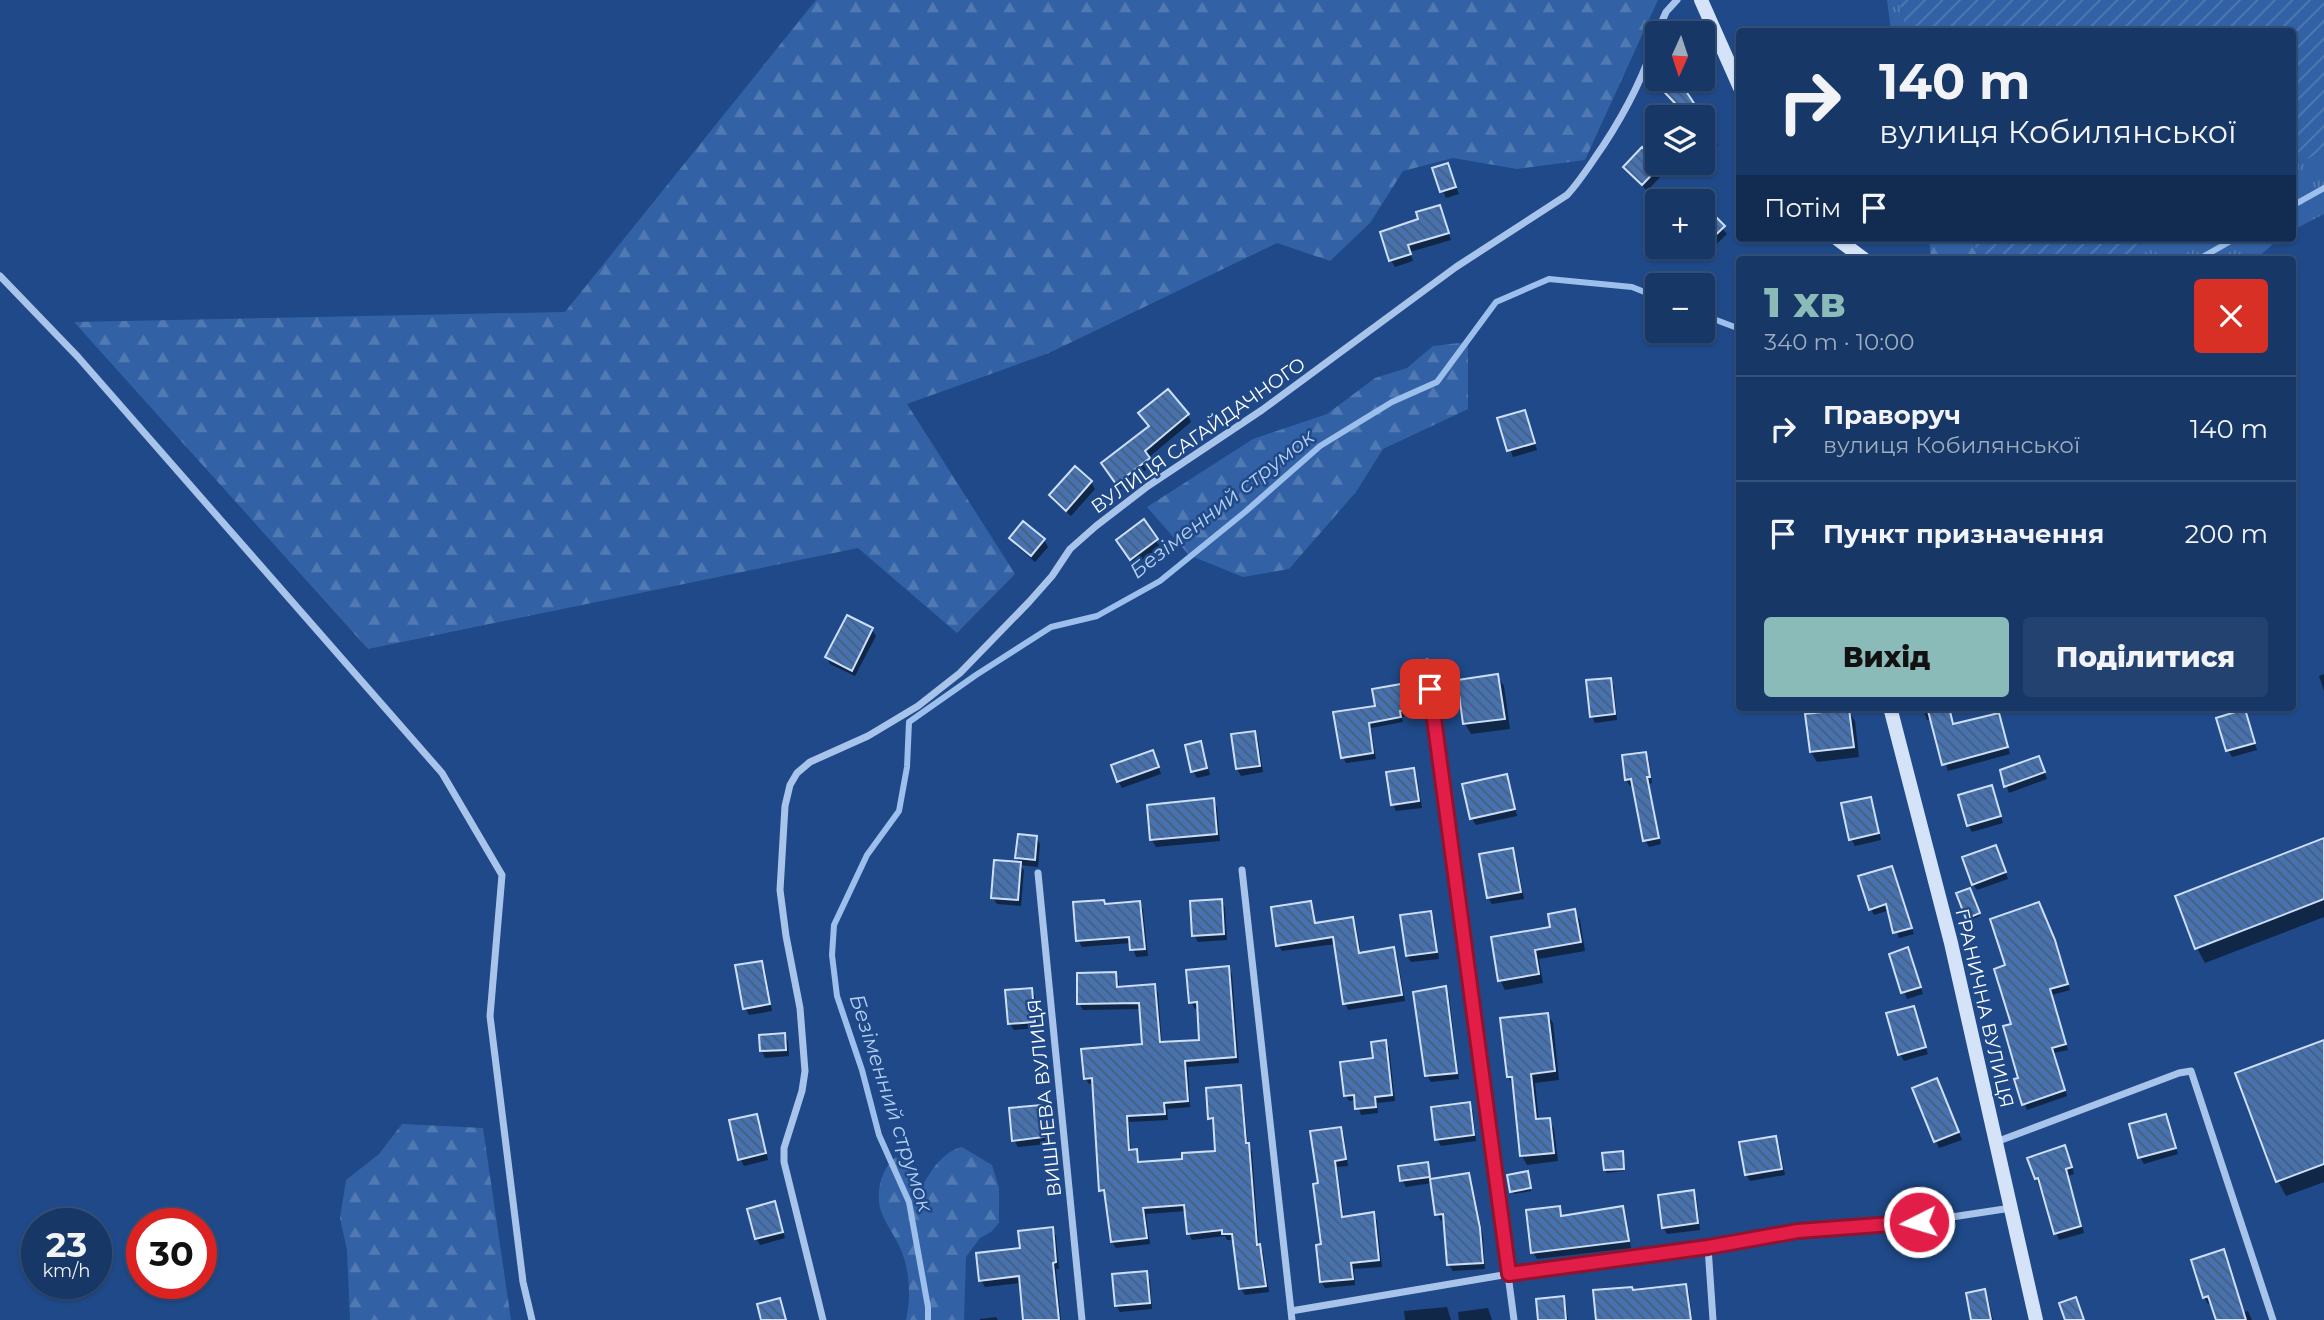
<!DOCTYPE html>
<html lang="uk">
<head>
<meta charset="utf-8">
<style>
	body { margin:0; font-family:Montserrat,sans-serif; background:#24426f; color:#f1f3f6; height:100vh; display:flex; flex-direction:column; font-size:26px; white-space:nowrap }
	* { box-sizing:border-box; margin:0 }
	p { font-size:23px; color:#9eacbf }
	.icon { flex:none; width:38px; height:38px; fill:none; stroke:currentColor; stroke-width:2; stroke-linecap:round; stroke-linejoin:round }
	.map { position:relative; flex:1; overflow:hidden }
	.drawer { position:absolute; left:1736px; top:256px; width:560px; height:455px; display:flex; flex-direction:column; background:#173766; border-radius:7px; box-shadow:0 2px 5px #0004,0 0 0 2px #36517a }
	.drawer>* { flex:none }
	.banner { position:absolute; left:1736px; top:28px; width:560px; height:214px; border-radius:7px; box-shadow:0 2px 5px #0004,0 0 0 2px #36517a; background:#173766; color:#f1f3f6; overflow:hidden }
	.needle { width:46px; rotate:183deg }
	.controls { position:absolute; left:1645px; top:21px; display:grid; gap:14px }
	.controls a { display:grid; place-items:center; width:70px; height:70px; border-radius:7px; background:#173766; box-shadow:0 2px 5px #0004,0 0 0 2px #36517a; font-size:35px }
	.speed { position:absolute; left:21px; top:1208px; display:flex; gap:14px; font-size:35px; font-weight:700; text-align:center }
	.speed>* { display:grid; place-content:center; width:91px; height:91px; border-radius:50%; background:#173766; box-shadow:0 2px 5px #0004,0 0 0 2px #36517a; line-height:1 }
	.speed small { font-size:18px; font-weight:400 }
	.speed .limit { border:10px solid #d22; background:#fff; color:#111 }
	.pin { position:absolute; display:grid; place-items:center; width:60px; height:60px; color:#fff; margin:-30px; border-radius:14px; box-shadow:0 4px 10px #0006 }
	.me { position:absolute; width:77px; margin:-38px; rotate:265deg; stroke-linejoin:round; filter:drop-shadow(0 0 5px #0008) }
	.turn { display:flex; align-items:center; gap:24px; height:147px; padding:0 28px; font-size:32px }
	.turn .icon { width:91px; height:91px; stroke-width:2.5 }
	.turn b { display:block; font-size:49px; line-height:60px }
	.then { display:flex; align-items:center; height:66px; padding:0 28px; background:#0003; gap:14px; font-size:26px }
	.round { display:grid; place-items:center; flex:none; width:74px; height:74px; border-radius:7px; background:#24426f }
	.head { display:flex; align-items:center; justify-content:space-between; height:119px; padding:0 28px }
	h1 { font-size:42px; font-weight:800; line-height:52px; color:#8bbbb9 }
	.action { display:flex; gap:14px; margin-top:auto; padding:14px 28px }
	.action a { flex:1; height:80px; border-radius:7px; background:#8bbbb9; color:#111; font-size:28px; font-weight:800; line-height:80px; text-align:center }
	.action a+a { background:#24426f; color:#f1f3f6 }
	ul { padding:0; list-style:none }
	li { display:flex; align-items:center; gap:21px; height:105px; padding:0 28px; border-top:2px solid #36517a }
	li div { flex:1 }
	li b { display:block; font-size:26px }
	li em { font-style:normal }
	.map>svg:first-child { display:block }
</style>
</head>
<body>
<div class="map">
<svg width="2324" height="1320" viewBox="0 0 2324 1320">
	<defs>
		<pattern id="grass-tufts" width="24" height="20" patternUnits="userSpaceOnUse" patternTransform="scale(1.75)"><rect width="24" height="20" fill="#3262a5"/><path d="M3 7l-1-3M5 7V3M7 7l1-3M15 17l-1-3M17 17v-4M19 17l1-3" fill="none" stroke="#517ab2"/></pattern>
		<pattern id="forest-firs" width="22" height="20" patternUnits="userSpaceOnUse" patternTransform="scale(1.75)"><rect width="22" height="20" fill="#3262a5"/><path d="M5 1l3.5 6h-7zM16 11l3.5 6h-7z" fill="#517ab2"/></pattern>
		<pattern id="garden-furrows" width="10" height="10" patternUnits="userSpaceOnUse" patternTransform="scale(1.75)"><rect width="10" height="10" fill="#3262a5"/><path d="M-1 1l2-2M0 10L10 0M9 11l2-2" fill="none" stroke="#517ab2"/></pattern>
		<pattern id="building-back-hatch" width="6" height="6" patternUnits="userSpaceOnUse" patternTransform="scale(1.75)"><rect width="6" height="6" fill="#4772b0"/><path d="M-1 5l2 2M0 0l6 6M5-1l2 2" fill="none" stroke="#4a5d79"/></pattern>
	</defs>
	<rect width="100%" height="100%" fill="#1f4988"/>
	<path fill="url(#grass-tufts)" d="M1887 0H1899L1906 31H1891Z
		M2324 151V214L2293 230V166Z
		M2147 238H2280L2256 259H2126Z"/>
	<path fill="url(#forest-firs)" d="M816 0H1658L1585 160 1517 169 1453 158 1403 171 1370 223 1330 261 1277 243 1049 353 907 404 1015 574 957 633 858 548 368 649 74 322 565 312Z
		M1929 238H1973L1977 254 1982 259H1931Z
		M1468 342V409L1383 449 1356 492 1289 569 1243 577 1189 555 1147 507 1253 439 1327 414 1375 378 1407 368 1433 346Z
		M402 1124 483 1128 511 1320H350L347 1250 340 1218 346 1180 379 1154Z
		M962 1147 992 1165 999 1188V1223L991 1232 980 1238 966 1257 964 1320H906C911 1299 910 1271 901 1250 896 1237 886 1225 881 1211 875 1193 881 1168 896 1157L906 1164 917 1196C927 1177 940 1152 962 1147Z"/>
	<path fill="url(#garden-furrows)" d="M1899 0H2324V151L2293 166 2292 32 1906 31Z
		M1973 238H2147L2126 259H1982L1977 254Z"/>
	<path fill="#0007" d="M1703 121 1718 145 1703 155Z
		M1642 149 1664 173 1647 191 1625 167Z
		M1447 165 1459 194 1446 198 1434 169Z
		M1439 207 1451 240 1410 252 1413 261 1395 267 1391 260 1420 221Z
		M1707 211 1727 234 1704 256 1694 247H1703V216Z
		M1524 412 1537 450 1513 457 1499 419Z
		M1188 415 1191 422 1148 458 1153 465 1121 489 1107 470Z
		M1075 468 1091 482 1095 489 1071 516 1055 502 1051 495Z
		M1143 522 1160 547 1135 565 1122 547Z
		M1012 539 1044 540 1048 547 1035 562 1015 545Z
		M872 630 876 636 855 676 830 664 827 657Z
		M2324 674V691L2319 676Z
		M1497 676 1504 686 1510 729 1471 734 1465 724Z
		M1610 680 1614 686 1617 720 1595 723 1592 716Z
		M1400 686 1408 716 1402 717 1403 722 1371 728 1376 759 1346 763 1343 757 1377 708Z
		M1922 707H1949L1954 725 1998 715 2010 754 1948 771 1931 719 1927 720Z
		M1848 710 1855 721 1859 757 1817 762 1811 752Z
		M2244 711 2257 750 2232 757 2228 750Z
		M1254 732 1258 739 1263 772 1241 776 1237 769Z
		M1200 743 1204 750 1210 775 1197 778 1193 771Z
		M1646 754 1649 760 1652 783 1649 784 1661 844 1649 847 1645 840 1634 786H1630L1626 780Z
		M1156 759 1161 774 1122 788 1118 781Z
		M2042 765 2047 779 2009 793 2002 772Z
		M1414 770 1417 777 1422 808 1396 811 1393 805Z
		M1506 776 1510 782 1517 816 1476 825 1472 819 1464 785Z
		M1991 787 2003 823 1972 832 1968 825Z
		M1870 799 1874 805 1881 840 1855 846 1851 839Z
		M1213 800 1217 807 1220 841 1156 847 1152 840 1149 806Z
		M1036 837 1040 844 1038 867 1020 865 1024 870 1021 906 997 904 993 898 1020 864 1017 858Z
		M2324 840V917L2205 963 2197 948Z
		M1512 850 1516 856 1524 899 1492 904 1488 898Z
		M1999 854 2008 879 1977 890 1973 884Z
		M1891 868 1914 934 1899 938 1890 910 1874 915 1871 909Z
		M1970 893 1980 916 1969 920 1967 918Z
		M1221 901 1225 907 1227 940 1198 942 1194 935Z
		M1139 903 1143 909 1148 956 1136 957 1131 943 1082 947 1078 940 1106 906Z
		M1310 903 1314 910 1316 924 1352 919 1356 925 1361 954 1394 949 1397 955 1405 1001 1348 1010 1345 1003 1336 944 1282 951 1278 945Z
		M2042 910 2058 947 2070 990 2052 995 2068 1050 2054 1053 2067 1096 2027 1110 2017 1081 2020 1080 2007 967Z
		M1574 911 1580 920 1585 951 1539 959 1543 983 1505 990 1500 980Z
		M1430 913 1434 919 1439 959 1411 962 1407 956Z
		M1908 950 1923 994 1907 999 1891 955Z
		M761 963 765 969 772 1011 749 1015 745 1008Z
		M1228 968 1232 974 1239 1063 1188 1067 1190 1107 1167 1109 1168 1120 1129 1122 1131 1151H1136L1140 1163 1184 1160 1217 1152 1214 1124 1210 1118 1240 1087 1243 1094 1248 1145 1252 1151 1259 1245 1263 1252 1269 1292 1245 1295 1241 1289 1234 1240H1227L1225 1236 1192 1240 1189 1233 1187 1211 1146 1214 1150 1244 1116 1248 1112 1242 1107 1196 1101 1190 1094 1084H1089L1085 1078 1143 1045 1141 1009 1083 1010 1079 1003 1115 974 1119 980V988L1154 986 1158 992 1162 1044 1201 1041 1199 1008 1195 1009 1191 1002Z
		M1445 988 1449 995 1459 1079 1431 1082 1427 1076Z
		M1031 990 1035 996 1038 1028 1014 1030 1010 1024Z
		M1913 1008 1928 1054 1904 1061 1900 1054Z
		M1547 1014 1553 1023 1559 1080 1535 1083 1539 1121 1549 1120 1554 1129 1558 1161 1527 1165 1522 1156 1513 1086 1508 1077Z
		M784 1034 788 1041 789 1056 765 1058 762 1051Z
		M1385 1042 1389 1048 1395 1101 1377 1103 1378 1113 1361 1115 1356 1100 1349 1101 1345 1095 1375 1060Z
		M2324 1042V1182L2286 1196 2278 1181 2238 1074Z
		M1937 1080 1962 1140 1939 1148 1914 1089Z
		M1469 1104 1473 1111 1476 1141 1441 1146 1437 1139Z
		M1040 1107 1044 1114 1047 1144 1018 1147 1014 1140Z
		M756 1116 760 1123 768 1160 744 1166 740 1159Z
		M2166 1116 2178 1154 2144 1164 2140 1157Z
		M1340 1129 1344 1135 1348 1166 1337 1167 1344 1218 1374 1214 1377 1220 1382 1267 1354 1269 1355 1285 1325 1288 1321 1281 1323 1246 1320 1185Z
		M1775 1138 1779 1144 1785 1175 1750 1181 1746 1175Z
		M2068 1154 2074 1174 2068 1176 2084 1233 2059 1240 2036 1179Z
		M1623 1155 1624 1171 1607 1173 1605 1170Z
		M1427 1163 1432 1181 1469 1175 1472 1182 1483 1236 1485 1269 1453 1271 1449 1265 1445 1220 1441 1221 1437 1214 1432 1183 1406 1187 1402 1180Z
		M1528 1176 1531 1191 1514 1194 1512 1191Z
		M1693 1192 1697 1199 1700 1230 1667 1234 1663 1227Z
		M774 1203 785 1238 760 1245 756 1238Z
		M1559 1208 1563 1218 1622 1208 1626 1215 1631 1248 1537 1259 1533 1252Z
		M1052 1229 1056 1236 1059 1269H1056L1061 1320H1025L1021 1283 985 1287 981 1280Z
		M2227 1258 2244 1312 2248 1311 2252 1320H2218L2212 1303 2208 1304 2204 1297Z
		M1146 1273 1150 1280 1152 1309 1120 1312 1116 1305Z
		M1685 1286 1689 1292 1692 1320H1598L1633 1292Z
		M1984 1291 1988 1298 1993 1320H1973Z
		M1563 1298 1566 1304 1568 1320H1540Z
		M1447 1307 1451 1320H1405L1404 1311Z
		M1488 1308 1492 1320H1459L1458 1312Z
		M996 1317 998 1320H980V1319Z"/>
	<g fill="none" stroke-linecap="round" stroke-linejoin="round">
		<path stroke="#9cbfec" stroke-width="6" d="M2292 206 2324 188
			M2199 259 2236 238
			M1703 315 1740 329
			M928 1320V1307L909 1202 879 1135 862 1070 837 996 832 955 834 925 867 855 899 811 907 767 909 722 976 675 1051 627 1097 616 1160 581 1245 512 1320 446 1392 402 1437 382 1496 302 1549 279 1632 287 1657 297"/>
	</g>
	<path fill="url(#building-back-hatch)" stroke="#cddff8" stroke-width="2" d="M1652 79H1678L1703 117H1688Z
		M1642 147 1661 165 1642 185 1623 167Z
		M1448 163 1456 187 1440 192 1432 168Z
		M1703 204 1725 226 1703 247Z
		M1440 205 1449 233 1408 245 1411 254 1389 261 1380 232 1418 219 1416 212Z
		M1168 389 1189 414 1145 451 1150 458 1116 484 1101 463 1149 426 1138 413Z
		M1525 410 1535 443 1507 451 1497 418Z
		M1075 466 1092 481 1066 511 1049 495Z
		M1144 519 1158 539 1130 560 1116 540Z
		M1023 521 1045 539 1031 556 1009 538Z
		M847 615 873 628 852 671 825 657Z
		M1498 674 1505 719 1463 724 1457 680Z
		M1611 678 1615 714 1590 717 1586 680Z
		M1401 684 1406 710 1400 711 1401 717 1369 723 1373 753 1341 758 1333 712 1375 706 1372 689Z
		M1927 707H1949L1953 724 1999 713 2008 747 1942 765Z
		M1849 709 1854 747 1810 752 1805 714Z
		M2245 709 2255 743 2226 751 2216 718Z
		M1255 731 1260 766 1236 769 1231 734Z
		M1201 741 1207 768 1191 772 1185 745Z
		M1153 750 1159 767 1117 782 1111 765Z
		M1646 752 1650 777H1647L1659 838 1643 841 1631 779 1625 780 1622 755Z
		M2039 756 2045 772 2004 787 2000 770Z
		M1414 768 1419 801 1391 805 1386 772Z
		M1507 774 1515 809 1470 819 1462 784Z
		M1992 785 2001 816 1967 826 1958 795Z
		M1871 797 1879 833 1849 840 1841 803Z
		M1214 798 1217 834 1150 840 1147 805Z
		M1018 834 1037 836 1035 860 1015 858Z
		M2324 838V899L2195 949 2175 896Z
		M1996 845 2006 872 1972 885 1962 857Z
		M1513 848 1521 892 1487 898 1479 854Z
		M994 860 1021 862 1018 900 991 898Z
		M1892 866 1912 928 1893 933 1886 904 1869 910 1858 876Z
		M1970 888 1980 913 1966 919 1956 893Z
		M1222 899 1224 934 1192 936 1190 901Z
		M1104 900 1105 904 1140 901 1145 949 1130 950 1129 937 1076 941 1073 902Z
		M1311 901 1315 923 1353 917 1359 953 1394 947 1402 995 1343 1004 1333 937 1276 946 1271 907Z
		M2039 902 2055 940 2068 984 2050 989 2066 1044 2052 1048 2065 1090 2022 1105 2014 1079 2018 1078 2003 1026 2011 1024 1994 969 2005 965 1990 919Z
		M1575 909 1581 942 1535 950 1539 974 1498 981 1491 937 1550 927 1548 914Z
		M1431 911 1437 952 1406 956 1400 915Z
		M1908 947 1921 987 1901 993 1889 954Z
		M762 961 770 1004 743 1009 735 965Z
		M1229 966 1236 1057 1185 1061 1188 1101 1164 1103 1165 1114 1127 1116 1129 1150 1137 1149 1138 1162 1182 1159V1153L1215 1151 1213 1118 1208 1119 1206 1088 1241 1085 1246 1143H1249L1257 1245 1260 1244 1266 1286 1239 1289 1232 1234H1222V1230L1187 1234 1184 1205 1143 1208 1147 1238 1111 1242 1104 1190 1099 1191 1092 1078 1084 1079 1081 1049 1142 1044 1139 1003 1077 1004V973L1116 972 1117 987 1155 984 1160 1042 1199 1040 1197 1002 1189 1003 1186 970Z
		M1446 986 1457 1073 1425 1076 1413 992Z
		M1032 988 1035 1022 1008 1024 1005 990Z
		M1914 1006 1926 1047 1898 1055 1886 1013Z
		M1548 1013 1555 1071 1531 1074 1536 1119 1550 1118 1554 1153 1520 1156 1512 1077H1507L1500 1018Z
		M785 1033 786 1050 760 1051 759 1035Z
		M1386 1040 1392 1095 1375 1097 1376 1107 1355 1109 1354 1095 1344 1096 1340 1062 1373 1058 1371 1042Z
		M2324 1040V1164L2276 1182 2235 1073Z
		M1937 1078 1959 1132 1934 1142 1912 1088Z
		M1470 1102 1474 1135 1435 1140 1431 1107Z
		M1041 1105 1044 1137 1012 1141 1009 1108Z
		M757 1114 766 1153 738 1160 729 1120Z
		M2166 1114 2176 1148 2138 1158 2129 1124Z
		M1341 1127 1346 1159 1335 1161 1342 1217 1374 1212 1379 1260 1351 1263 1353 1279 1320 1282 1316 1245 1321 1244 1313 1184 1318 1183 1310 1131Z
		M1776 1136 1782 1169 1745 1175 1739 1142Z
		M2065 1145 2072 1167 2066 1169 2081 1226 2054 1234 2038 1178 2035 1179 2027 1158Z
		M1623 1151 1624 1169 1604 1170 1602 1153Z
		M1428 1162 1430 1177 1400 1181 1398 1166Z
		M1528 1171 1531 1188 1510 1192 1507 1175Z
		M1469 1173 1480 1228 1483 1263 1447 1265 1443 1214 1435 1215 1430 1179Z
		M1694 1190 1698 1223 1662 1228 1658 1195Z
		M775 1201 783 1232 755 1239 747 1209Z
		M1560 1206 1561 1216 1623 1206 1629 1241 1531 1253 1526 1210Z
		M1053 1227 1056 1262 1053 1263 1059 1320H1023L1019 1276 979 1281 976 1253 1020 1248 1018 1231Z
		M2224 1249 2246 1320H2216L2208 1296 2203 1298 2191 1260Z
		M1147 1271 1150 1303 1115 1306 1112 1274Z
		M1686 1284 1691 1320H1596L1593 1290 1632 1287 1633 1290Z
		M1985 1289 1991 1320H1971L1966 1293Z
		M1564 1296 1566 1320H1538L1536 1299Z
		M2076 1297 2084 1320H2065L2059 1303Z
		M780 1298 786 1320H761L757 1304Z"/>
	<g fill="none" stroke-linecap="round" stroke-linejoin="round">
		<path stroke="#a9c4eb" stroke-width="7" d="M1657 33 1666 12 1677 0
			M0 276 78 357 442 773 502 875 490 1016 523 1282 532 1320
			M1427 662 1514 1320
			M1242 870 1292 1320
			M1038 873 1082 1320
			M1996 1142 2179 1073 2191 1071 2273 1320
			M1708 1247 1713 1320
			M1291 1311 1509 1274 1708 1247 1798 1231 1919 1222 2011 1208
			M823 1320 784 1162V1148L802 1091 805 1071 800 1008 786 936 780 890 785 806 790 785 797 773 810 762 868 736 918 706 960 673 1029 602 1052 576 1070 549 1096 526 1148 486 1262 410 1456 267 1567 195C1581 180 1591 163 1603 146 1626 111 1645 75 1657 34"/>
		<path stroke="#d4e3f8" stroke-width="14" d="M1701 0 1740 88
			M1836 238 1864 259
			M1890 707 1951 943 2036 1320"/>
	</g>
	<g fill="none" stroke-linecap="round" stroke-linejoin="round">
		<g stroke="#92132f" stroke-width="18">
			<path id="route" d="M1430 689 1509 1274 1708 1247 1798 1231 1919 1222"/>
		</g>
		<use href="#route" stroke="#e11d48" stroke-width="12"/>
	</g>
	<g text-anchor="middle" stroke-width="5" stroke-linejoin="round" paint-order="stroke">
		<g font-size="19" fill="#fff" stroke="#1f4988">
			<text transform="translate(1198 435) rotate(-35)" y="7">ВУЛИЦЯ САГАЙДАЧНОГО</text>
			<text transform="translate(1985 1008) rotate(77)" y="7">ГРАНИЧНА ВУЛИЦЯ</text>
			<text transform="translate(1044 1098) rotate(-96)" y="7">ВИШНЕВА ВУЛИЦЯ</text>
		</g>
		<g font-size="21" font-style="italic" fill="#b4cff2" stroke="#1f4988">
			<text transform="translate(1222 504) rotate(-38)" y="7">Безіменний струмок</text>
			<text transform="translate(891 1103) rotate(72)" y="7">Безіменний струмок</text>
		</g>
	</g>
</svg>
<div class="controls">
<a><svg class="needle" viewBox="-14 -14 28 28"><path d="M0-13l5 13h-10z" fill="#e53935"/><path d="M0 13l5-13h-10z" fill="#9eacbf"/></svg></a>
<a><svg class="icon" aria-label="layers" viewBox="0 0 24 24"><path d="M12 4l9 5-9 5-9-5zM3 14l9 5 9-5"/></svg></a>
<a>+</a>
<a>−</a>
</div>
<div class="speed"><div>23<small>km/h</small></div><div class="limit">30</div></div>
<div class="pin" style="left:1430px;top:689px;background:#d93025"><svg class="icon" aria-label="arrive" viewBox="0 0 24 24"><path d="M6 21V4h12l-3 4 3 4H6"/></svg></div>
<svg class="me" style="left:1919px;top:1222px" viewBox="-20 -20 40 40"><circle r="17" fill="#e11d48" stroke="#fff" stroke-width="3"/><path d="M0-11L8 9 0 5-8 9z" fill="#fff"/></svg>
<div class="banner">
<div class="turn"><svg class="icon" aria-label="right" viewBox="0 0 24 24"><path d="M7 20v-9h11M14 6l5 5-5 5"/></svg><div><b>140 m</b>вулиця Кобилянської</div></div>
<div class="then">Потім<svg class="icon" aria-label="arrive" viewBox="0 0 24 24"><path d="M6 21V4h12l-3 4 3 4H6"/></svg></div>
</div>
<section class="drawer">
<div class="head"><div><h1>1 хв</h1><p>340 m · 10:00</p></div><a class="round" style="background:#d93025;color:#fff"><svg class="icon" aria-label="close" viewBox="0 0 24 24"><path d="M6 6l12 12M18 6L6 18"/></svg></a></div>
<ul>
<li><svg class="icon" aria-label="right" viewBox="0 0 24 24"><path d="M7 20v-9h11M14 6l5 5-5 5"/></svg><div><b>Праворуч</b><p>вулиця Кобилянської</p></div><em>140 m</em></li>
<li><svg class="icon" aria-label="arrive" viewBox="0 0 24 24"><path d="M6 21V4h12l-3 4 3 4H6"/></svg><div><b>Пункт призначення</b></div><em>200 m</em></li>
</ul>
<div class="action"><a>Вихід</a><a>Поділитися</a></div>
</section>
</div>
</body>
</html>
